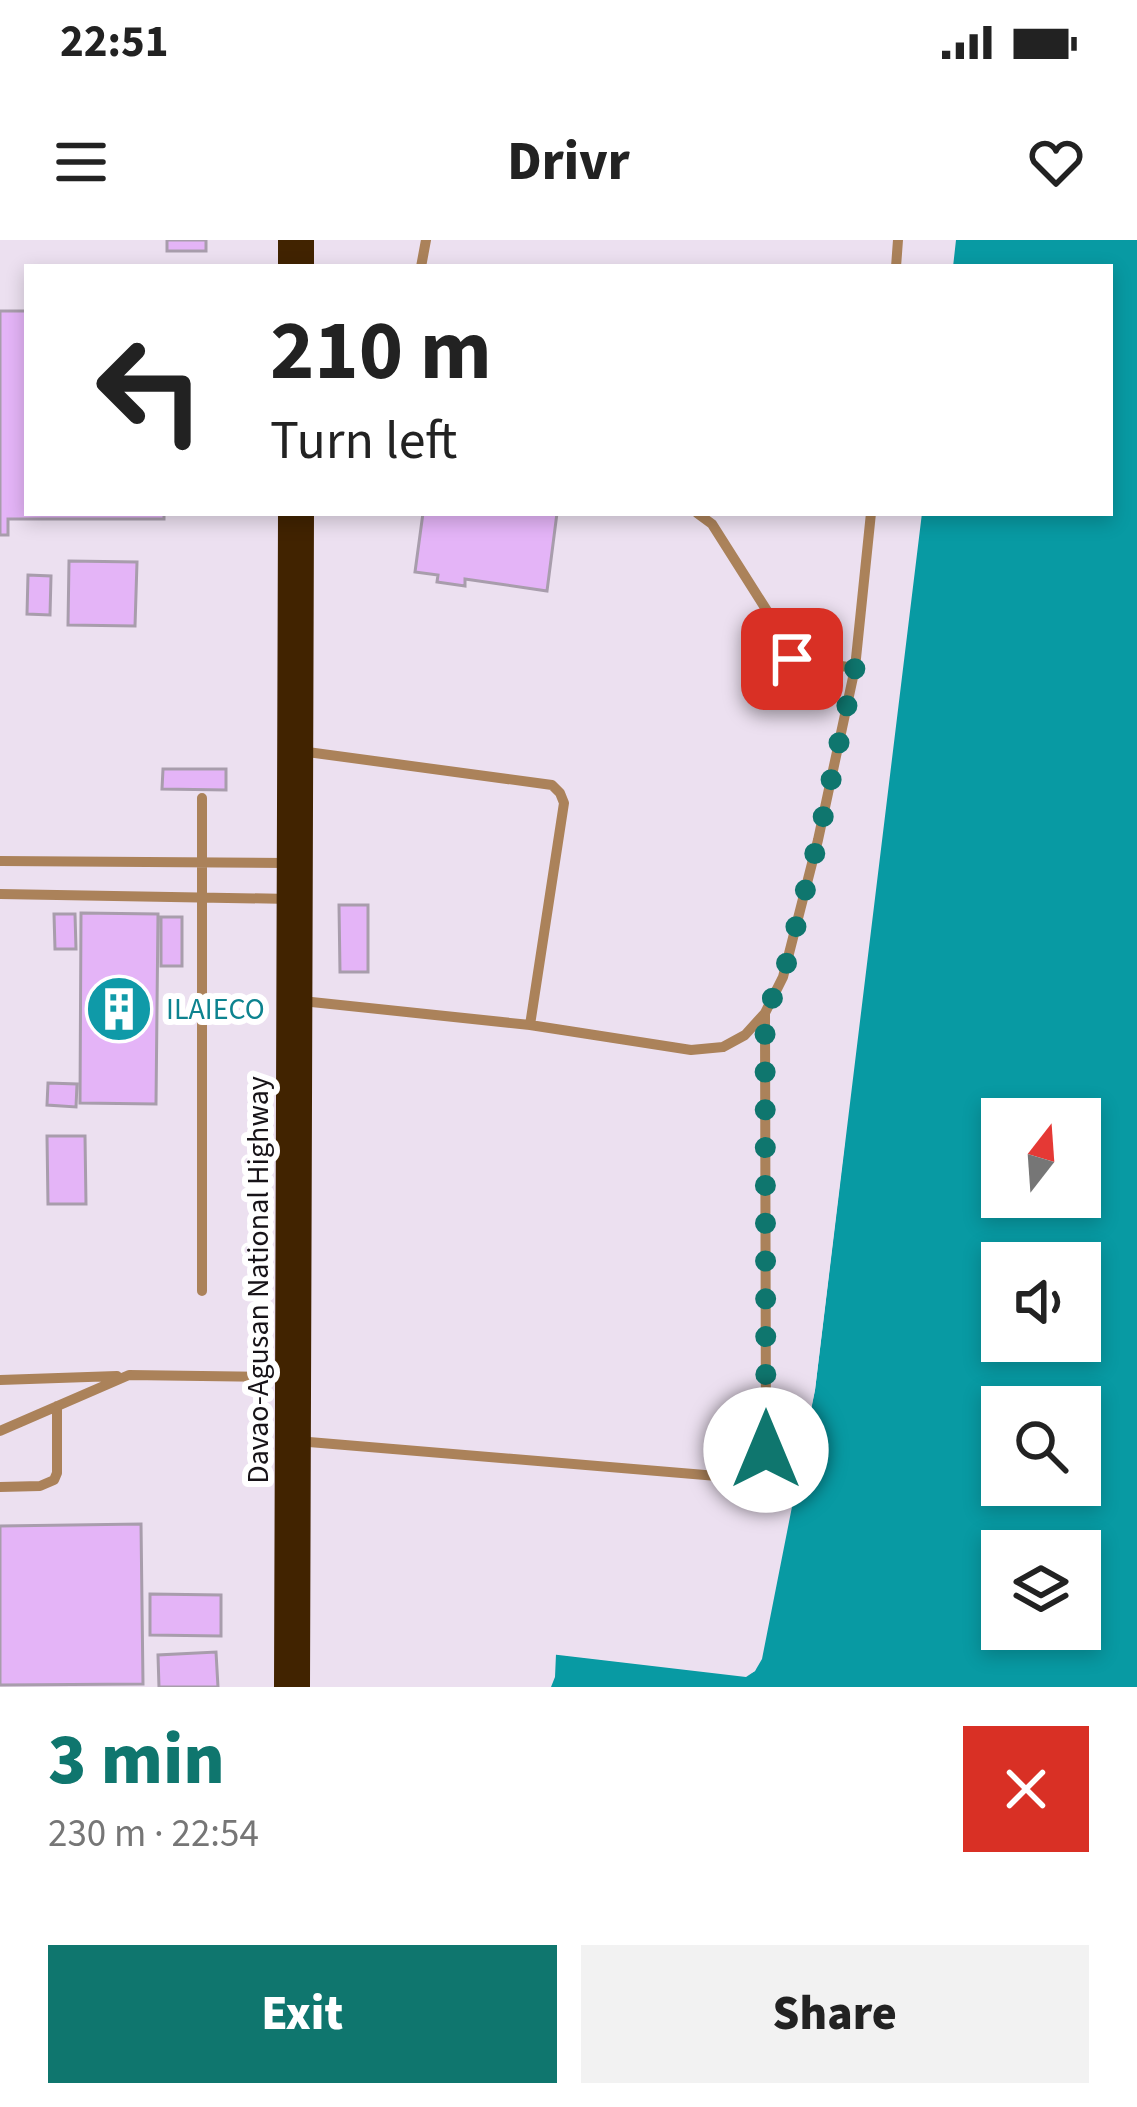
<!DOCTYPE html>
<html lang="en">
<head>
<meta charset="utf-8">
<style>
	body { margin:0; font-family:"Source Sans 3",sans-serif; background:#f2f2f2; color:#222; height:100vh; display:flex; flex-direction:column; font-size:45px; white-space:nowrap }
	* { box-sizing:border-box; margin:0 }
	p { font-size:39px; color:#767676 }
	.icon { flex:none; width:66px; height:66px; fill:none; stroke:currentColor; stroke-width:2; stroke-linecap:round; stroke-linejoin:round }
	.map { position:relative; height:1447px; overflow:hidden }
	.sheet { display:flex; flex-direction:column; background:#fff; flex:1 }
	.sheet>* { flex:none }
	.hud { position:absolute; left:24px; top:24px; width:1089px; height:252px; border-radius:0px; box-shadow:0 6px 18px #0003; background:#fff; color:#222; overflow:hidden }
	.needle { width:78px; rotate:17deg }
	.buttons { position:absolute; left:981px; top:858px; display:grid; gap:24px }
	.buttons a { display:grid; place-items:center; width:120px; height:120px; border-radius:0px; background:#fff; box-shadow:0 6px 18px #0003; font-size:60px }
	.pin { position:absolute; display:grid; place-items:center; width:102px; height:102px; color:#fff; margin:-51px; border-radius:24px; box-shadow:0 6px 18px #0006 }
	.me { position:absolute; width:132px; margin:-66px; rotate:0deg; stroke-linejoin:round; filter:drop-shadow(0 0 9px #0008) }
	.turn { display:flex; align-items:center; gap:42px; height:252px; padding:0 48px; font-size:54px }
	.turn .icon { width:156px; height:156px; stroke-width:2.5 }
	.turn b { display:block; font-size:84px; line-height:102px }
	.round { display:grid; place-items:center; flex:none; width:126px; height:126px; border-radius:0px; background:#f2f2f2 }
	.summary { display:flex; align-items:center; justify-content:space-between; height:204px; padding:0 48px }
	h1 { font-size:72px; font-weight:800; line-height:90px; color:#0f766e }
	.cta { display:flex; gap:24px; margin-top:auto; padding:24px 48px }
	.cta a { flex:1; height:138px; border-radius:0px; background:#0f766e; color:#fff; font-size:48px; font-weight:800; line-height:138px; text-align:center }
	.cta a+a { background:#f2f2f2; color:#222 }
	.status { display:flex; justify-content:space-between; align-items:center; height:84px; padding:0 60px; background:#fff; direction:ltr }
	.status svg { height:33px; fill:currentColor }
	header { display:flex; justify-content:space-between; align-items:center; height:156px; padding:0 48px; background:#fff; font-size:54px; font-weight:800 }
	.map>svg:first-child { display:block }
</style>
</head>
<body>
<div class="status"><b>22:51</b><svg viewBox="0 0 49 12"><path d="M0 12V9h3v3zM5 12V6h3v6zM10 12V3h3v9zM15 12V0h3v12zM26 1h20v11H26zM47 4h2v5h-2z"/></svg></div>
<header><svg class="icon" aria-label="menu" viewBox="0 0 24 24"><path d="M4 6h16M4 12h16M4 18h16"/></svg>Drivr<svg class="icon" aria-label="heart" viewBox="0 0 24 24"><path d="M12 20l-8-8c-3-5 5-10 8-4 3-6 11-1 8 4z"/></svg></header>
<div class="map">
<svg width="1137" height="1447" viewBox="0 0 1137 1447">
	<rect width="100%" height="100%" fill="#ece0f0"/>
	<path fill="#089aa3" fill-rule="evenodd" d="M956 0H1137V1447H551L555 1437 556 1414 745 1436 755 1431 815 1150 922 273H1110V27H953ZM1002 879H1080V957H1002ZM1002 1023H1080V1101H1002ZM1002 1167H1080V1245H1002ZM1002 1311H1080V1389H1002Z"/>
	<path fill="#ece0f0" d="M839 899 845 900 815 1150 762 1419 755 1431 746 1437 550 1414 556 1408 744 1430 750 1426 756 1417 809 1149Z"/>
	<path fill="#e4b4f7" stroke="#a89dac" stroke-width="3" d="M167 0H206V11H167Z
		M0 71H27V273H164V279H8V295H0Z
		M423 273H557L547 351 465 339V346L437 342 438 335 415 332Z
		M69 321 137 322 135 386 68 385Z
		M28 335 51 336 50 375 27 374Z
		M163 529H226V550L162 549Z
		M339 665H368V732H340Z
		M81 673 158 674 156 864 80 863Z
		M54 674H75L76 709H55Z
		M161 677H182V726H161Z
		M48 843 77 844 76 867 47 865Z
		M47 896H85L86 964H48Z
		M141 1284 143 1444 0 1445V1286Z
		M150 1354 221 1355V1396L150 1395Z
		M216 1412 218 1447H159L158 1415Z"/>
	<g fill="none" stroke-linecap="round" stroke-linejoin="round">
		<path stroke="#ab825a" stroke-width="10" d="M421 27 426 0
			M896 27 898 0
			M697 273 712 284 776 385 785 415 792 419 855 428
			M300 511 552 545 560 553 564 563 530 785
			M202 558V1051
			M0 621 287 623
			M0 654 291 659
			M302 761 530 785 691 810 723 807 745 795 765 773 783 737 818 600 855 428 871 273
			M0 1140 117 1136
			M0 1191 129 1135 285 1137
			M297 1201 729 1237C750 1235 756 1228 766 1210L765 773
			M0 1247 40 1246 54 1240 57 1233V1166"/>
		<path stroke="#412300" stroke-width="36" d="M296 0V27
			M292 1447 296 273"/>
	</g>
	<g fill="none" stroke-linecap="round" stroke-linejoin="round">
		<path stroke="#0f766e" stroke-width="21" stroke-dasharray="0 37.8" d="M766 1210 765 773 783 737 818 601 855 428 792 419"/>
	</g>
	<defs>
		<g id="building-disc" transform="scale(3.45)"><circle r="9.5" fill="#0f9aa8" stroke="#fff"/><path d="M-4-6H4V6H1V3H-1V6H-4ZM-2.5-4.3h1.7v1.8h-1.7ZM.8-4.3h1.7v1.8H.8ZM-2.5-1h1.7V.8h-1.7ZM.8-1h1.7V.8H.8Z" fill="#fff"/></g>
	</defs>
	<g fill-rule="evenodd">
		<use href="#building-disc" x="119" y="769"/>
	</g>
	<g text-anchor="middle" stroke-width="12" stroke-linejoin="round" paint-order="stroke">
		<g font-size="30" fill="#0d838f" stroke="#fff" text-anchor="start">
			<text x="166" y="779">ILAIECO</text>
		</g>
		<g font-size="30" fill="#171318" stroke="#fff">
			<text transform="translate(258 1040) rotate(-90)" y="10">Davao-Agusan National Highway</text>
		</g>
	</g>
</svg>
<div class="buttons">
<a><svg class="needle" viewBox="-14 -14 28 28"><path d="M0-13l5 13h-10z" fill="#e53935"/><path d="M0 13l5-13h-10z" fill="#767676"/></svg></a>
<a><svg class="icon" aria-label="sound" viewBox="0 0 24 24"><path d="M4 9h4l5-4v14l-5-4H4zM17 9q2 3 0 6"/></svg></a>
<a><svg class="icon" aria-label="search" viewBox="0 0 24 24"><circle cx="10" cy="10" r="6"/><path d="M15 15l6 6"/></svg></a>
<a><svg class="icon" aria-label="layers" viewBox="0 0 24 24"><path d="M12 4l9 5-9 5-9-5zM3 14l9 5 9-5"/></svg></a>
</div>
<div class="pin" style="left:792px;top:419px;background:#d93025"><svg class="icon" aria-label="arrive" viewBox="0 0 24 24"><path d="M6 21V4h12l-3 4 3 4H6"/></svg></div>
<svg class="me" style="left:766px;top:1210px" viewBox="-20 -20 40 40"><circle r="19" fill="#fff"/><path d="M0-13L10 11 0 6-10 11z" fill="#0f766e"/></svg>
<div class="hud">
<div class="turn"><svg class="icon" aria-label="left" viewBox="0 0 24 24"><path d="M17 20v-9H6M10 6l-5 5 5 5"/></svg><div><b>210 m</b>Turn left</div></div>
</div>
</div>
<section class="sheet">
<div class="summary"><div><h1>3 min</h1><p>230 m · 22:54</p></div><a class="round" style="background:#d93025;color:#fff"><svg class="icon" aria-label="close" viewBox="0 0 24 24"><path d="M6 6l12 12M18 6L6 18"/></svg></a></div>
<div class="cta"><a>Exit</a><a>Share</a></div>
</section>
</body>
</html>
